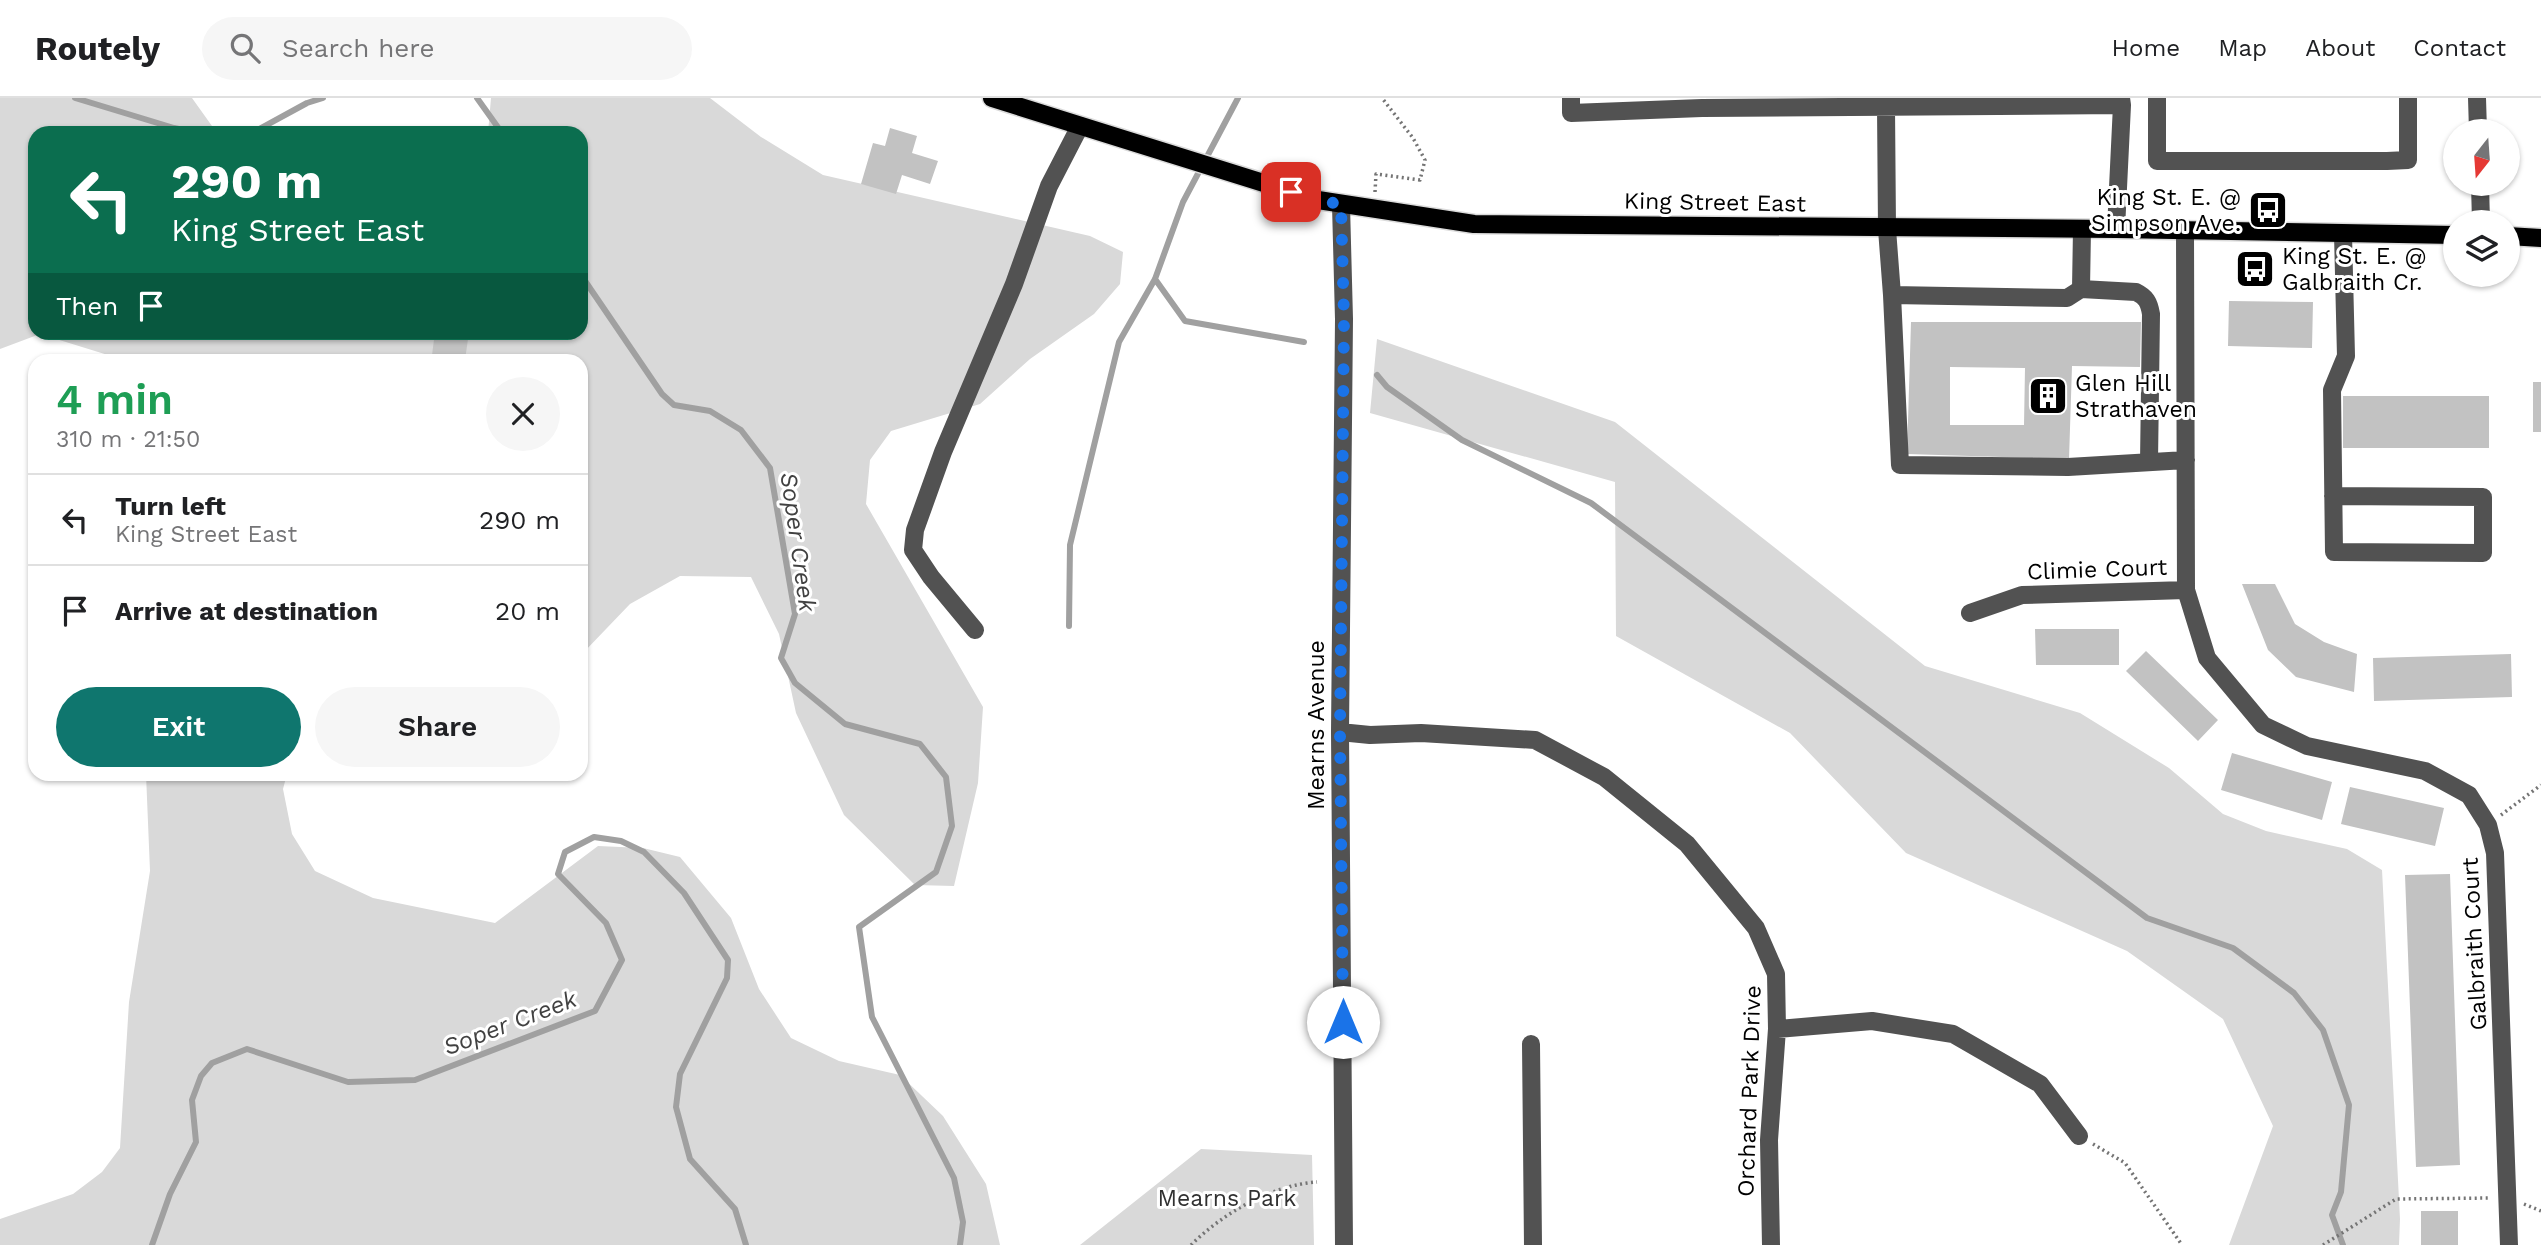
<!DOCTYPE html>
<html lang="en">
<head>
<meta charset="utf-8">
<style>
	body { margin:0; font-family:"Work Sans",sans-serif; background:#f6f6f6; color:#202124; height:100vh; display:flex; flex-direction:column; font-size:26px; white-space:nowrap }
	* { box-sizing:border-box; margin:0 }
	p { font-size:23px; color:#757577 }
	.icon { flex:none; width:38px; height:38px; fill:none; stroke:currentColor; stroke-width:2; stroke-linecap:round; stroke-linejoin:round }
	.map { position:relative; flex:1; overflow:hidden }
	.sheet { position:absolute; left:28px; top:256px; width:560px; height:427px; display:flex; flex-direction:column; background:#fff; border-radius:21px; box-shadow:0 2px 5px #0004 }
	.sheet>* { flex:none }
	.guide { position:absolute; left:28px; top:28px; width:560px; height:214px; border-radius:21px; box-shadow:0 2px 5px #0004; background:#0b6e4f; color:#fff; overflow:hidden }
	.needle { width:46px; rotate:197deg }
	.controls { position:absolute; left:2443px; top:21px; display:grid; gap:14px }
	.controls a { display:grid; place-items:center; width:77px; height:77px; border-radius:50%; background:#fff; box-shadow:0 2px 5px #0004; font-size:35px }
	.pin { position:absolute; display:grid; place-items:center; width:60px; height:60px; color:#fff; margin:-30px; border-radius:14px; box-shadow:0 4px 10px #0006 }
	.me { position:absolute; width:77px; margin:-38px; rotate:0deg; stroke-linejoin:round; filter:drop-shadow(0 0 5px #0008) }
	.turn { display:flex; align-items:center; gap:24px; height:147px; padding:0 28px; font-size:32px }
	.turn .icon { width:91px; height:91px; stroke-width:2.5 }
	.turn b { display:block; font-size:49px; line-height:60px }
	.then { display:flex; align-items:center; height:66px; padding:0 28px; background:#0003; gap:14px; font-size:26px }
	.round { display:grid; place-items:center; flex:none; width:74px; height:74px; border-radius:37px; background:#f6f6f6 }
	.overview { display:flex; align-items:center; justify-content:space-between; height:119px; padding:0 28px }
	h1 { font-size:42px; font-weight:600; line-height:52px; color:#1e9e55 }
	.primary-button { display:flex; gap:14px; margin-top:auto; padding:14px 28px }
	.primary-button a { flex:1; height:80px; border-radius:42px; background:#0f766e; color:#fff; font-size:28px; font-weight:600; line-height:80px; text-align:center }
	.primary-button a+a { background:#f6f6f6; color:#202124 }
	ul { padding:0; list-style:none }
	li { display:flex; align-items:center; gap:21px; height:91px; padding:0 28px; border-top:2px solid #e0e0e0 }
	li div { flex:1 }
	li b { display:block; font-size:26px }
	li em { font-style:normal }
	header { display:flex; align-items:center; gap:42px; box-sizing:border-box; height:98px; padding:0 35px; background:#fff; border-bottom:2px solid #e0e0e0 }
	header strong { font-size:33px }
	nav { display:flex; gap:38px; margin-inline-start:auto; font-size:24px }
	.search { width:490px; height:63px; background:#f6f6f6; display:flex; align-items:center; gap:18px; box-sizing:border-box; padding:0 24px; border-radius:38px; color:#757577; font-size:26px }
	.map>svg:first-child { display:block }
</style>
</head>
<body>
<header>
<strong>Routely</strong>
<div class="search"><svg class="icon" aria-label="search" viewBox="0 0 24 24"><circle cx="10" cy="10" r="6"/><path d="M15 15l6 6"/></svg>Search here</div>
<nav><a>Home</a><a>Map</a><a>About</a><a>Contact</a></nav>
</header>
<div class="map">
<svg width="2541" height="1147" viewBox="0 0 2541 1147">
	<rect width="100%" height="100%" fill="#fff"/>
	<path fill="#d9d9d9" d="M0 0H192L217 35H35V234H581V35H488L491 0H710L761 39 823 77 1090 138 1123 154 1120 186 1094 216 1030 261 980 306 891 333 870 362 866 406 983 609 978 685 954 788 915 787 844 717 796 615 779 536 751 479 680 478 630 506 583 555 581 561V262H124L40 236 0 251Z
		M1377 241 1615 324 1925 568 2080 615 2169 670 2223 716 2266 733 2347 751 2382 772 2400 1121 2399 1147H2229L2273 1028 2223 921 2127 853 1906 755 1790 635 1616 538 1615 384 1370 315Z
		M146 676H287L283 691 292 736 315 773 373 800 495 825 598 748 643 750 680 759 731 820 759 891 791 940 839 963 900 977 943 1018 986 1086 1000 1147H0V1121L73 1096 102 1074 120 1050 129 904 150 773Z
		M1201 1051 1312 1057 1314 1147H1080Z"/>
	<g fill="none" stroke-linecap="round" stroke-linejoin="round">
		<path stroke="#a0a0a0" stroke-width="6" d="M75 0 174 30 197 35
			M477 0 502 35
			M252 35 307 5 323 0
			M581 177 662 296 674 307 710 313 741 332 770 370 795 516 781 560 795 585 845 626 920 646 946 679 952 728 936 774 859 829 872 919 954 1080 963 1124 960 1147
			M1155 181 1185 223 1304 244
			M1377 277 1387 289 1462 342 1591 405 2147 820 2233 850 2294 895 2323 932 2349 1007 2341 1094 2332 1117 2343 1147
			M1069 528 1070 447 1119 244 1155 181 1183 104 1238 0
			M152 1147 170 1096 196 1044 192 1002 201 978 212 965 247 951 348 984 415 982 595 913 622 862 606 825 558 776 565 754 594 739 621 743 644 754 684 795 728 862 727 880 680 976 676 1009 690 1061 735 1111 746 1147"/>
	</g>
	<path fill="#c2c2c2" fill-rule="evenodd" d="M890 30 917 38 912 55 938 63 930 86 902 77 896 96 861 86 873 45 885 48Z
		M2229 203 2313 204 2312 250 2228 248Z
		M1911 224H2141L2140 269 2072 268 2069 361 1907 356ZM1950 269 2025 270 2024 327H1950Z
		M435 234H469L465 262 432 257Z
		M2533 284H2541V334H2533Z
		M2343 298H2489V350H2343Z
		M2242 486H2275L2295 526 2324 544 2357 556 2354 594 2296 579 2268 552Z
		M2035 531H2119V567H2036Z
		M2146 553 2218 622 2198 643 2126 573Z
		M2511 556 2512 599 2374 603 2373 560Z
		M2232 655 2332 684 2322 722 2221 692Z
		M2350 689 2444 710 2435 748 2341 726Z
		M2450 776 2460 1067 2416 1069 2405 777Z
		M2421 1113H2458V1147H2421Z"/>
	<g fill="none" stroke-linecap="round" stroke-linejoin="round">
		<g stroke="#dbdbdb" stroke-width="21">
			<path id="major" d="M992 0 1318 102 1474 126 2116 131 2455 137
				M2508 138 2541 140"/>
		</g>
		<path stroke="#747474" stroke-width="3.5" stroke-dasharray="2 3.5" stroke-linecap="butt" d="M1375 94 1376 76 1420 82 1425 62 1413 40 1382 0
			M2501 717 2541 687
			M2093 1046 2125 1065 2182 1147
			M2524 1106 2541 1113
			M1191 1147C1223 1115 1272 1087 1317 1084
			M2323 1147 2396 1101 2490 1100"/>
		<path stroke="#525252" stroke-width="18" d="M1571 0V15L1702 10 2122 7 2121 0
			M2157 0V63H2387L2408 62V0
			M2477 0 2478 33
			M1886 9 1887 131 1892 197 2067 200 2081 191 2136 194C2146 199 2149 204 2151 216L2149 364
			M2480 86 2481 124
			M1341 107 1344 221 1340 634 1344 1147
			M2116 131 2122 7
			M2185 134 2186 492 2207 560 2263 627 2307 648 2425 673 2469 697 2488 727 2495 755 2509 1147
			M2081 191 2082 131
			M1892 197 1900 367 2068 369 2186 362
			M2333 398 2483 399V455L2334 454 2332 292 2346 258 2343 136
			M1970 515 2022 497 2186 492
			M975 532 931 479 913 452 915 432 943 354 1014 186 1049 88 1080 28
			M1340 634 1370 637 1421 635 1535 642 1604 679 1687 746 1756 830 1776 876 1777 931 1769 1042 1771 1147
			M1777 931 1872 923 1953 936 2040 986 2079 1038
			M1531 946 1533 1147"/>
		<use href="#major" stroke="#000" stroke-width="18"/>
	</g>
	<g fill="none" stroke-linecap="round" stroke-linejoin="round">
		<path stroke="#1a73e8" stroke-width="12" stroke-dasharray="0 21.6" d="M1291 94 1341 107 1344 221 1340 634 1343 924"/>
	</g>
	<defs>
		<g id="bus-square" transform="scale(2.0125)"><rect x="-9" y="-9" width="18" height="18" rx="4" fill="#000" stroke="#fff"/><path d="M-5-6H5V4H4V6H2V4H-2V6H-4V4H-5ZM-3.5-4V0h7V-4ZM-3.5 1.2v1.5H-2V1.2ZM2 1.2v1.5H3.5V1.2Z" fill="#fff"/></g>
		<g id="building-square" transform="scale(2.0125)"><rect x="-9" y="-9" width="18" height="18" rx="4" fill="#000" stroke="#fff"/><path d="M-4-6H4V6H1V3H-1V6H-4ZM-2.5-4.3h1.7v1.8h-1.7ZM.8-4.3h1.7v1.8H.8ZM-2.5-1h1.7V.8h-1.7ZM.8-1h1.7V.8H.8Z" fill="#fff"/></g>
	</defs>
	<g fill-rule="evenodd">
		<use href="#bus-square" x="2268" y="112"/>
		<use href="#bus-square" x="2255" y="171"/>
		<use href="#building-square" x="2048" y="298"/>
	</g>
	<g text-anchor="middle" stroke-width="6" stroke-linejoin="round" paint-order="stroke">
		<g font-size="23" fill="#000" stroke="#fff" text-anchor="start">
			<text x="2241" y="107" text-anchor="end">King St. E. @<tspan x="2241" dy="26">Simpson Ave.</tspan></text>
			<text x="2282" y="166">King St. E. @<tspan x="2282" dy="26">Galbraith Cr.</tspan></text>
			<text x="2075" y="293">Glen Hill<tspan x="2075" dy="26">Strathaven</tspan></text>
		</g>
		<g font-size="23" fill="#000" stroke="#fff">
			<text transform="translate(1715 104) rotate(1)" y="8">King Street East</text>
			<text transform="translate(2097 471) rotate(-2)" y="8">Climie Court</text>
			<text transform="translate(1316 627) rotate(-90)" y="8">Mearns Avenue</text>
			<text transform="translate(2474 846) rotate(-93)" y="8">Galbraith Court</text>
			<text transform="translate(1749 993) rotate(-88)" y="8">Orchard Park Drive</text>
		</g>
		<g font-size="23" fill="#303030" stroke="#fff">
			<text x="1227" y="1108">Mearns Park</text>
		</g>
		<g font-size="24" font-style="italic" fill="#414141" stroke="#fff">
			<text transform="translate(798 444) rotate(82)" y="8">Soper Creek</text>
			<text transform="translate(510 925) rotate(-21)" y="8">Soper Creek</text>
		</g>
	</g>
</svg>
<div class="controls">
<a><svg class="needle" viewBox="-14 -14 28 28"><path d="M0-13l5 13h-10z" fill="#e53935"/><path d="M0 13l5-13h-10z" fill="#757577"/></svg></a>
<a><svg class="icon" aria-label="layers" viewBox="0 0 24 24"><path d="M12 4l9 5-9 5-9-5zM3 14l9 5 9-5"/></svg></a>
</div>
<div class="pin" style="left:1291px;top:94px;background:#d93025"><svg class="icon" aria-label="arrive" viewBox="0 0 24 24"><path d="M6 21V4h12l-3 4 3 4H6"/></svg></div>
<svg class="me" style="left:1343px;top:924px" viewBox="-20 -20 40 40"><circle r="19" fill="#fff"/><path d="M0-13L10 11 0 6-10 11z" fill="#1a73e8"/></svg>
<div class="guide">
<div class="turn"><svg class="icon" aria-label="left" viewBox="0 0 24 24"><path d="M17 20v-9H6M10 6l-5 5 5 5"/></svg><div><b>290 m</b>King Street East</div></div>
<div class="then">Then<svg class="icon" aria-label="arrive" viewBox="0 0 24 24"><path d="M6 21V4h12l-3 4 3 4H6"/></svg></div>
</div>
<section class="sheet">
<div class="overview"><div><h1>4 min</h1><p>310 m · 21:50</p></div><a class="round"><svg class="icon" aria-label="close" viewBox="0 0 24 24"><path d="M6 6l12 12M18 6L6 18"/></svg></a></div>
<ul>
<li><svg class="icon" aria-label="left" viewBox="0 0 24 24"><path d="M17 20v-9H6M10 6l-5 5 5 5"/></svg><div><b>Turn left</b><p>King Street East</p></div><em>290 m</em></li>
<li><svg class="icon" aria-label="arrive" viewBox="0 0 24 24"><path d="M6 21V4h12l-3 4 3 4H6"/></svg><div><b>Arrive at destination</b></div><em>20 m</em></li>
</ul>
<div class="primary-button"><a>Exit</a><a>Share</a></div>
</section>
</div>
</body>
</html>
